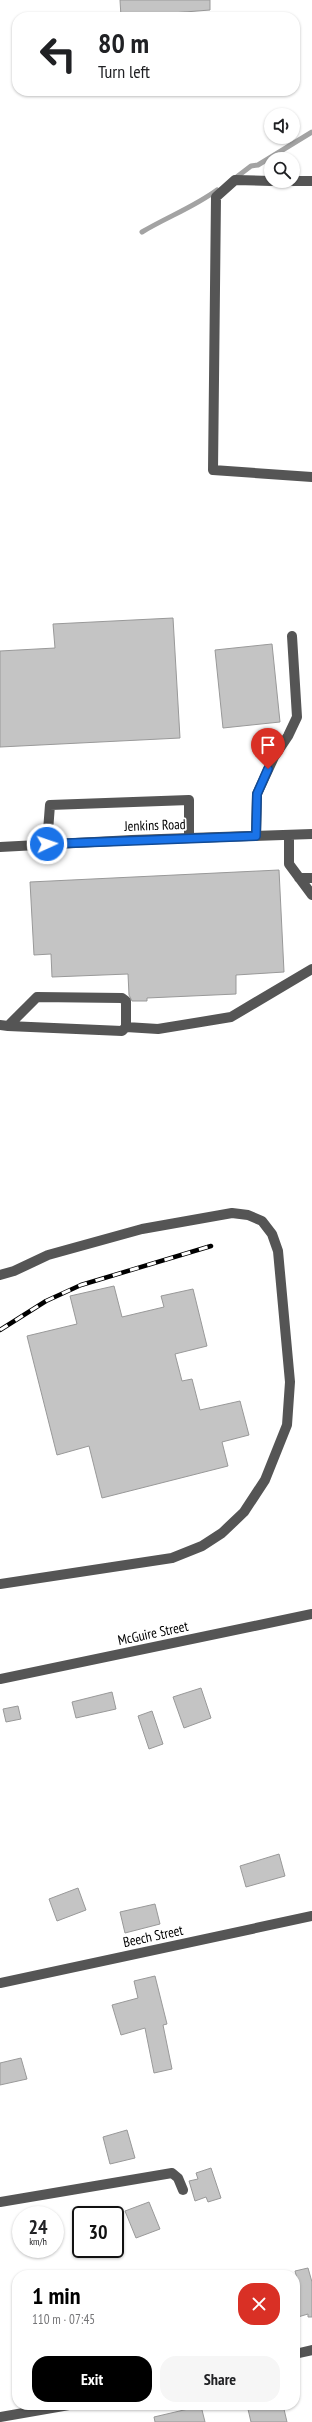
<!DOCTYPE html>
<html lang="en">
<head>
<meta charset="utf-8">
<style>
	body { margin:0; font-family:"PT Sans Narrow",sans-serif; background:#f6f6f6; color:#202124; height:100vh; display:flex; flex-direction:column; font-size:15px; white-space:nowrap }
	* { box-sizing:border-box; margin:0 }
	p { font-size:13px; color:#757577 }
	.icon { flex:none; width:22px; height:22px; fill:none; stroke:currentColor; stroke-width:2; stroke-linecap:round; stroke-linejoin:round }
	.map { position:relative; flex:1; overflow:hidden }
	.sheet { position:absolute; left:12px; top:2270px; width:288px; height:140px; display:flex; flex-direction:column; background:#fff; border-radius:16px; box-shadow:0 1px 3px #0004 }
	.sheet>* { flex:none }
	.hud { position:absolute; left:12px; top:12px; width:288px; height:84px; border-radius:16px; box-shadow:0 1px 3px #0004; background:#fff; color:#202124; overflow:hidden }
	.tools { position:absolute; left:264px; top:108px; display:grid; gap:8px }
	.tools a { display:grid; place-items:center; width:36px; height:36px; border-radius:50%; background:#fff; box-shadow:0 1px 3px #0004; font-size:20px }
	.speed { position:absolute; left:12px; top:2206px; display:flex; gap:8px; font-size:20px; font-weight:700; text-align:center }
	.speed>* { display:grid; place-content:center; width:52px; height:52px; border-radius:50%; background:#fff; box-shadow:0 1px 3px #0004; line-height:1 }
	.speed small { font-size:10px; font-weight:400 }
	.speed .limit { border:2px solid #111; border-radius:6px; background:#fff; color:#111 }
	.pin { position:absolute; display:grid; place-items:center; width:34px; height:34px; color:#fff; margin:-41px -17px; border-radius:50% 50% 50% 0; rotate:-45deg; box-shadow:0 0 4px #0007 }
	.pin .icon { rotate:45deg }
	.me { position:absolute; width:44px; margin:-22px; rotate:87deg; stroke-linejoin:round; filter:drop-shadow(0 0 3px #0008) }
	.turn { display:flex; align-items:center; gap:14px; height:84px; padding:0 20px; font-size:18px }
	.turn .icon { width:52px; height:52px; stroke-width:2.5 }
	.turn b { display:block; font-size:28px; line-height:34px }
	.round { display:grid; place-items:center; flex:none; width:42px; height:42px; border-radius:16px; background:#f6f6f6 }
	.headline { display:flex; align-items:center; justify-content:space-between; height:68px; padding:0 20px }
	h1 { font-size:24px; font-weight:700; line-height:30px; color:#000 }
	.button { display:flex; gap:8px; margin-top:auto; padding:8px 20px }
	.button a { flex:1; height:46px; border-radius:16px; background:#000; color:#fff; font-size:16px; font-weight:700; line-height:46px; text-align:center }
	.button a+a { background:#f6f6f6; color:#202124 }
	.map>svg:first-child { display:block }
</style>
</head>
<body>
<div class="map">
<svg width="312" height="2422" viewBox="0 0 312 2422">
	<rect width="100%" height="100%" fill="#fff"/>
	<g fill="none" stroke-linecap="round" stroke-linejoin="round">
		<path stroke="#a3a3a3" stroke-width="5" d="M234 179 251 166 258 165 312 132
			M142 232C167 217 194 207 217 190"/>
	</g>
	<path fill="#c4c4c4" stroke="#999" d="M120 0H210V10L121 17Z
		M173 618 180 738 0 747V651L55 648 53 624Z
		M272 644 280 722 223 728 215 650Z
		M279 870 284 972 236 975V994L147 998V1001H132L129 995 128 974 52 977 51 954 34 955 30 882Z
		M114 1286 122 1317 164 1307 161 1296 193 1289 207 1346 175 1354 182 1381 192 1379 200 1410 240 1401 249 1435 222 1442 228 1466 102 1498 89 1446 57 1455 27 1336 77 1324 70 1296Z
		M201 1688 211 1718 184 1728 173 1697Z
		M112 1692 116 1709 76 1718 72 1702Z
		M18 1706 21 1719 6 1722 3 1709Z
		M152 1711 163 1744 149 1749 138 1716Z
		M279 1854 285 1876 246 1887 240 1866Z
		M78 1888 86 1910 57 1921 49 1899Z
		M155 1904 160 1924 125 1933 120 1912Z
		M155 1976 167 2024 163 2025 172 2069 154 2073 145 2028 121 2035 112 2005 138 1998 134 1981Z
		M21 2058 27 2079 0 2085V2063Z
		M127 2130 135 2158 110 2164 103 2137Z
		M211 2168 221 2198 208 2202 206 2197 195 2201 189 2181 198 2179 196 2173Z
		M149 2202 160 2229 136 2238 125 2211Z
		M308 2268 312 2282V2317H308V2314L298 2317 295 2307V2287L299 2286 295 2271Z
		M247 2405H283L287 2422H251Z
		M201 2406 205 2422H155L154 2417Z"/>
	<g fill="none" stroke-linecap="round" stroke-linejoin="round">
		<path stroke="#555" stroke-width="10" d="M271 181 235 180 216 197 213 470 312 477
			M293 181H312
			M289 835V864L312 895
			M256 836 257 794 274 757 288 736 297 717 292 636
			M47 844 50 805 189 800V838
			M0 847 132 840 312 834
			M299 878H312
			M0 1025 8 1026 122 1031 126 1027V1001L122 998 37 997 8 1026
			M126 1027 158 1029 231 1017 312 969
			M0 1275 14 1271 48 1255 142 1229 232 1213 248 1215 262 1221 272 1234 278 1251 290 1382 287 1425 265 1480 244 1512 222 1533 202 1546 172 1558 0 1584
			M0 1679 312 1614
			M0 1983 312 1916
			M0 2202 172 2173 178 2178 183 2190
			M295 2354 312 2350
			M0 2417 69 2405"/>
		<g stroke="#000" stroke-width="4.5">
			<path id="rail" d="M0 1330 46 1301 81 1285 211 1246"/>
		</g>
		<use href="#rail" stroke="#fff" stroke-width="3" stroke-dasharray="9" stroke-linecap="butt"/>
	</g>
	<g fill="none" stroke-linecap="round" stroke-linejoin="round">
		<g stroke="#114b97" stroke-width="10">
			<path id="route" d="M47 844 256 836 257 794 268 769"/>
		</g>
		<use href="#route" stroke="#1a73e8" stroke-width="7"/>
	</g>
	<g text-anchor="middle" stroke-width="3.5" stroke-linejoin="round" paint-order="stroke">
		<g font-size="14" fill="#000" stroke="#fff">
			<text transform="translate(155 825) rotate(-2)" y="5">Jenkins Road</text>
			<text transform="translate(153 1633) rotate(-12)" y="5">McGuire Street</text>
			<text transform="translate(153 1936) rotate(-12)" y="5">Beech Street</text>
		</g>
	</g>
</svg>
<div class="tools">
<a><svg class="icon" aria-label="sound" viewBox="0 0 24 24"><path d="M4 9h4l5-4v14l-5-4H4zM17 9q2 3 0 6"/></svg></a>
<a><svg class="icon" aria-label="search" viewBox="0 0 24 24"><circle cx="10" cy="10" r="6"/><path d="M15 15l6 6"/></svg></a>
</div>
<div class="speed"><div>24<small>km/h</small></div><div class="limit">30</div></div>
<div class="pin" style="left:268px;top:769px;background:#d93025"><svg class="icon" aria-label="arrive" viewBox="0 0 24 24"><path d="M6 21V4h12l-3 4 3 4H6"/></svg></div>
<svg class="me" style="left:47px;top:844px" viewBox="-20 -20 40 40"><circle r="17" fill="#1a73e8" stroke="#fff" stroke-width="3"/><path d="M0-11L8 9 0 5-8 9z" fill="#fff"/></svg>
<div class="hud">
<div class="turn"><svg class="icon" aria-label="left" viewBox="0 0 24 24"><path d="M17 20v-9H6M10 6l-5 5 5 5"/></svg><div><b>80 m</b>Turn left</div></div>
</div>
<section class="sheet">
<div class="headline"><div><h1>1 min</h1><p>110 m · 07:45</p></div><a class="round" style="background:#d93025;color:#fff"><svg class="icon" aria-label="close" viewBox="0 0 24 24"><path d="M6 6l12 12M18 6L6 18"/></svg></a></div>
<div class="button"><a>Exit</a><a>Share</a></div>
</section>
</div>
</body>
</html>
